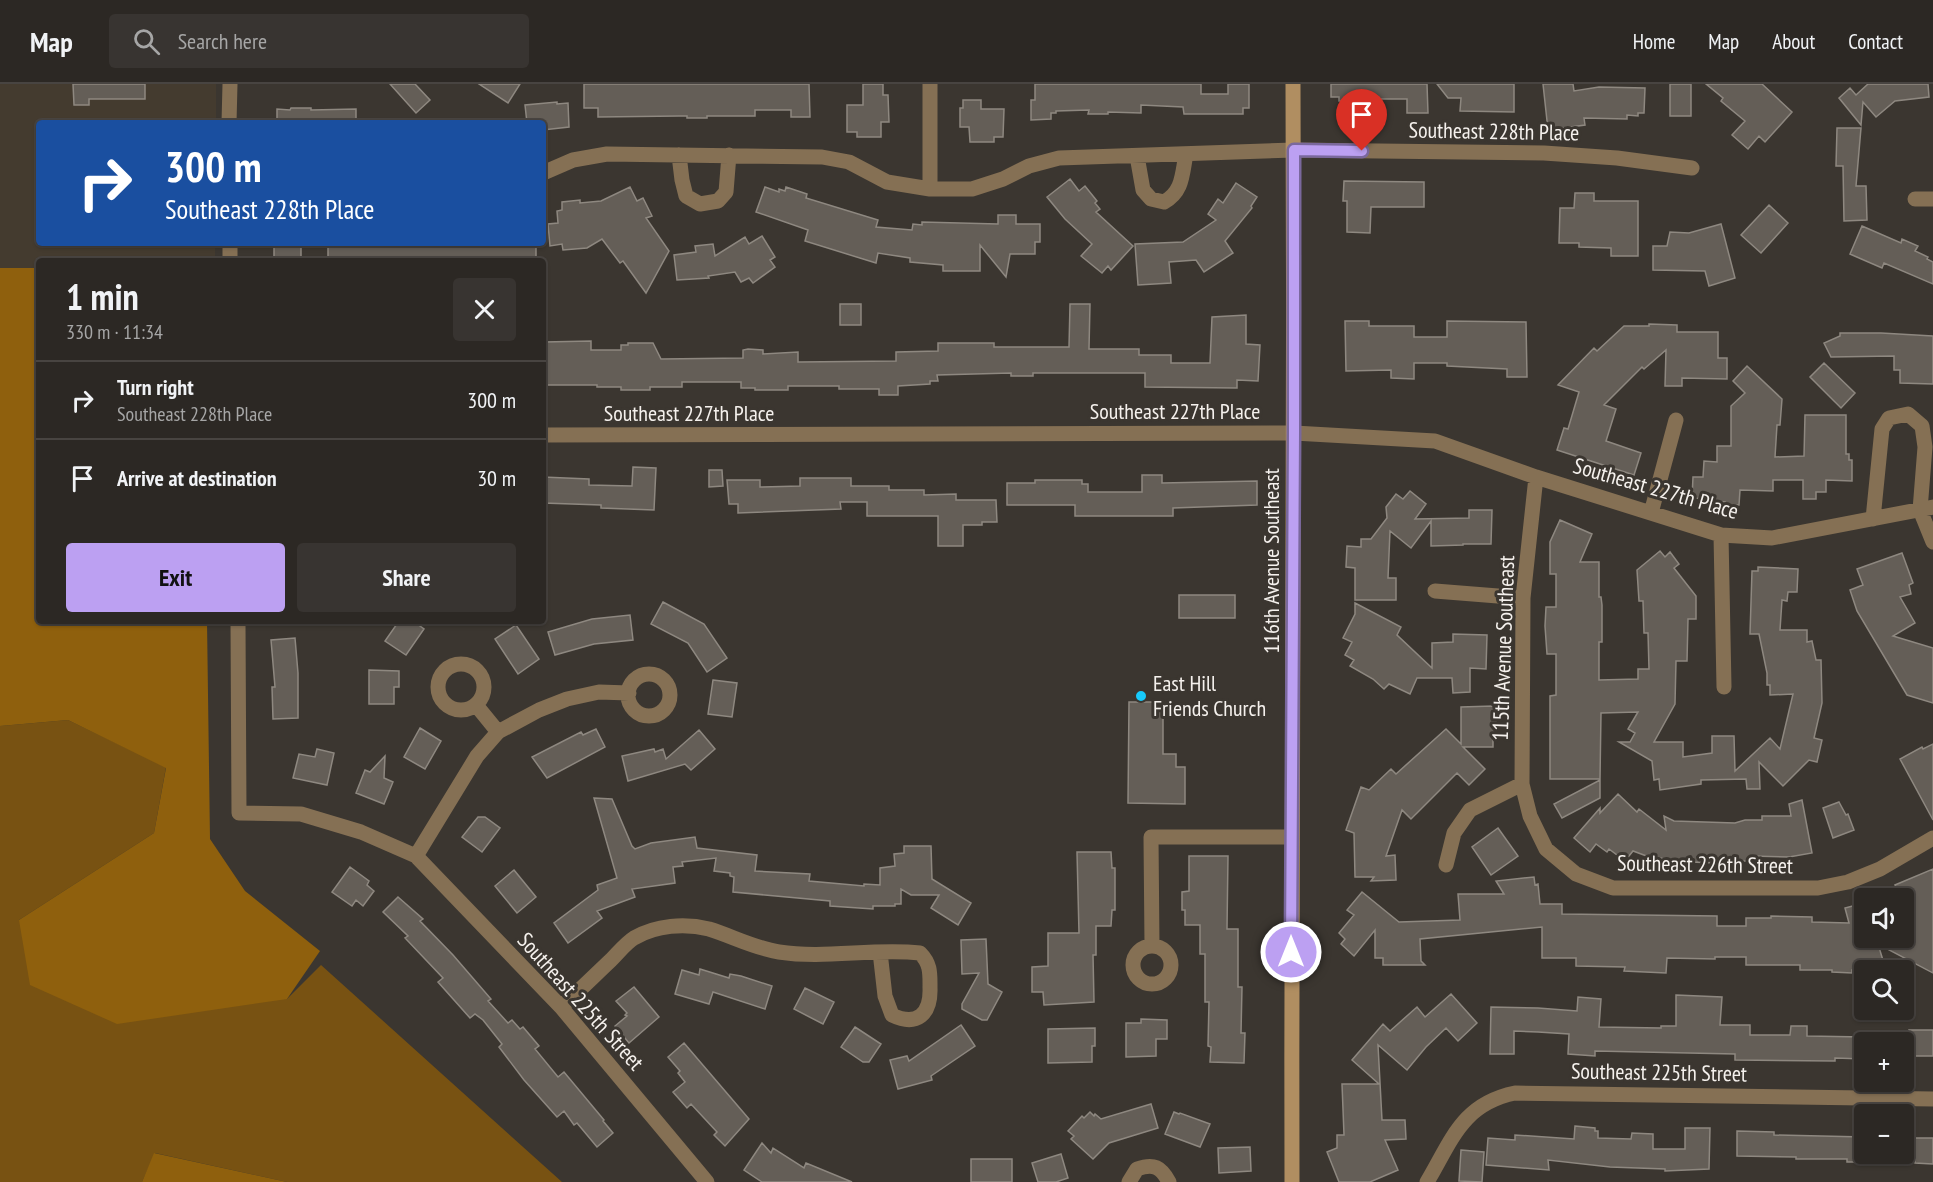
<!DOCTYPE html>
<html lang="en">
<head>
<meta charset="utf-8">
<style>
	body { margin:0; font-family:"PT Sans Narrow",sans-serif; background:#383431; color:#f1f3f6; height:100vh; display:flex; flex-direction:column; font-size:22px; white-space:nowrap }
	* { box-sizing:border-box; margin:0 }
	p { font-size:20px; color:#a6a6a6 }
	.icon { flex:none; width:33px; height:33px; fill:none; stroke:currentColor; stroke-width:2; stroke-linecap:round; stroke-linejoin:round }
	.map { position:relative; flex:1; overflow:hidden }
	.details { position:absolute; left:36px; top:174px; width:510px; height:366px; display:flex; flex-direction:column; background:#2c2824; border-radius:6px; box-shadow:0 2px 4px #0004,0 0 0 2px #484441 }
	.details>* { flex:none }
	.hud { position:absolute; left:36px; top:36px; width:510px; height:126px; border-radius:6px; box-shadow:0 2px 4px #0004,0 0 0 2px #484441; background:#1a4fa0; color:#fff; overflow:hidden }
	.tools { position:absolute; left:1854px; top:804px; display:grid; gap:12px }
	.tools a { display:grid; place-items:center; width:60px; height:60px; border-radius:6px; background:#2c2824; box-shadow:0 2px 4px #0004,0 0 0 2px #484441; font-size:30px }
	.pin { position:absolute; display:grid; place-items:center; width:51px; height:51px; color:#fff; margin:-62px -26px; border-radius:50% 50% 50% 0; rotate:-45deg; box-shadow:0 0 6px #0007 }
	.pin .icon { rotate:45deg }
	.me { position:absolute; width:66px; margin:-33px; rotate:0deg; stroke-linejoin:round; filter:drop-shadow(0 0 4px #0008) }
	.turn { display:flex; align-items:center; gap:21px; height:126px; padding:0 30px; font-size:27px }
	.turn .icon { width:78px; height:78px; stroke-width:2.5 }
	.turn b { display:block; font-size:42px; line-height:51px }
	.round { display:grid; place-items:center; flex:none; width:63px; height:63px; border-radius:6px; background:#383431 }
	.head { display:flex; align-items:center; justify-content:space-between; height:102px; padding:0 30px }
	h1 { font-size:36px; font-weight:600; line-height:45px }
	.button { display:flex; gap:12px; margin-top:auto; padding:12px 30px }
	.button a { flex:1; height:69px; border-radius:6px; background:#bca0f2; color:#111; font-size:24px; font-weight:600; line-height:69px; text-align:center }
	.button a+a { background:#383431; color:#f1f3f6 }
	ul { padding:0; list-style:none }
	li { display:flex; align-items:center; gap:18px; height:78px; padding:0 30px; border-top:2px solid #484441 }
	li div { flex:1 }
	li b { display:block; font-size:22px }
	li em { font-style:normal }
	header { display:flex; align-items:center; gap:36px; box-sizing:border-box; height:84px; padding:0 30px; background:#2c2824; border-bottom:2px solid #484441 }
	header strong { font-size:28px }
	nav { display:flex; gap:33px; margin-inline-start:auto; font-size:21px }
	.search { width:420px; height:54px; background:#383431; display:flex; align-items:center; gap:15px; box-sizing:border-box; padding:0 21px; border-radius:6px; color:#a6a6a6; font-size:22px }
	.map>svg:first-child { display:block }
</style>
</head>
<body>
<header>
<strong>Map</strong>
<div class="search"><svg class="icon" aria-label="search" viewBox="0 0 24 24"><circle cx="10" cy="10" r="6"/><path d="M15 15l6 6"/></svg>Search here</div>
<nav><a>Home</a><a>Map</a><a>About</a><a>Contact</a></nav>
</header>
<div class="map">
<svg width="1933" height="1098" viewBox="0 0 1933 1098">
	<rect width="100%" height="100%" fill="#3b3630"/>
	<path fill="#443b2f" d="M0 0H216V39H39V159H215V177H39V184H0Z"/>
	<path fill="#785212" d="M68 636 166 683 154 749 19 836 287 915 321 881 562 1098H287L155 1069 142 1098H0V642Z"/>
	<path fill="#8f600d" d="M0 184H39V537H207L210 755 245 807 320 867 287 915 117 940 30 901 19 836 154 749 166 684 68 636 0 642Z
		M154 1069 287 1098H142Z"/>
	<path fill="#645e57" stroke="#8e8880" stroke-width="1.5" d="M73 0H145V15H89V21H74Z
		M390 0H415L430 16 416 29Z
		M479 0H520L508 19Z
		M584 0H809L810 33H791V26H755V32H707V34H687V32H679L598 33V24H584Z
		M863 0H883V11H888L889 38H881V53H857V48H847V21H863Z
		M1035 0H1201V10H1228V0H1249V24H1243V30H1184L1183 23 1141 21V29L1108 28V30H1088L1089 26 1056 27V29H1051V35L1031 36V16H1035Z
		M1331 0H1427L1428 29H1407V15H1366V25H1347V17H1339V13H1331Z
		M1437 0H1514V28L1460 27 1461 14H1448Z
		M1543 0H1573L1574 7 1599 3 1645 4 1644 29H1638V32L1627 31V35L1584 34 1585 41 1548 46Z
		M1670 0H1691V32H1670Z
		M1706 0H1762L1792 28 1765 58 1759 52 1748 65 1732 51 1745 37 1721 17 1723 14Z
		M1868 0H1928L1929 13 1895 17 1876 33 1863 18 1861 41 1839 14 1850 4 1856 11Z
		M963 16H981V25H1004L1003 53H994V58H970L969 43H960V24H963Z
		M557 18V20L568 19 569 43 543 46V39H527L525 21Z
		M291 24H311V26L356 25V39H277V25L290 26Z
		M1837 44H1861L1856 102H1866L1867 136 1844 137 1843 82H1836Z
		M1070 95 1079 107 1085 102 1097 117 1095 119 1100 125 1096 128 1133 162 1111 186 1108 182 1102 189 1081 172 1092 160 1065 135 1047 113Z
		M1344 97 1424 98V123H1371L1370 149 1347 148V117H1343Z
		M1236 99 1257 113 1251 122 1252 124 1225 157 1233 169 1204 188 1196 176 1169 178 1171 199 1138 201 1135 160 1183 158 1216 136 1208 130 1218 115 1223 119Z
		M630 103 637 117 643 114 652 132 646 134 669 167 646 209 623 177 620 179 602 155 587 164 563 166 562 160 550 162 548 140 558 139 557 127 562 126V118L580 116V119L601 117Z
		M765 103 779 108V105L785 107 786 103 807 110 806 114 878 136 876 143 912 146 913 140 922 141V138L998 140V131H1016V140H1040V158H1035V170H1010L1006 193 980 161V187H943V181L910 178V174L878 169 876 179 805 157 808 146 756 128Z
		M1575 109H1594V117H1638V172H1611V164L1579 163V159H1559L1560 124H1574Z
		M1769 121 1788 139 1761 169 1741 151Z
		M1721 140 1735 194 1709 202 1705 187 1653 186V162H1667L1670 148 1689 149Z
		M1862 142 1901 159 1902 155 1918 162 1915 167 1928 173 1927 175 1933 178V200L1884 179 1882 184 1850 170Z
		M762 152 775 173 770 176 775 183 753 199 749 194 741 198 735 188 708 192 709 194 677 196 674 171 696 168 695 162 713 160 715 172 745 153 749 160Z
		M274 159H301V177H274Z
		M328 159H536V174L493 173V175H443V177H359V173H328Z
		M840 220H861V241H840Z
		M1070 220H1090L1089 265H1139V271H1171V279H1210L1212 233 1246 231V260L1260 261 1258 297 1237 296V304L1145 303V289H1033V292H1011V289L937 291 938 297H930V300L898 302V311H879V305H839V302H788V306H755V304H741V298H682V303H650V306H621V303H597V301H543L544 258 591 257V266H621V261H628V259H653L661 275 743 274V266L748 265 763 266V270L798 268V278L896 277V268L938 267V259H994V263H1069Z
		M1345 237H1369V242H1414V253H1447V237L1526 238 1527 293H1507V285L1447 282V279H1414V295L1391 294V286L1346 287Z
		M1649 240 1677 241V248H1718V274H1727V295L1682 294V302H1665L1666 266 1644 285 1642 283 1604 321 1616 325 1606 357 1641 369 1634 391 1557 366 1564 344 1568 345 1579 308 1558 301 1594 264 1597 267 1624 242H1649Z
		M1840 249H1881L1933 252V300L1900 299V286H1894V272L1831 273 1824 259 1840 252Z
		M1824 279 1855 309 1841 324 1810 293Z
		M1747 282 1782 315 1780 341H1777L1775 373 1804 372 1805 331H1846V370H1849V376H1852V397L1826 396V408H1816V415H1803V396H1773V407L1740 406 1739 421H1725V418L1711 417V415L1692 414 1693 393H1703L1704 377 1717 378V362H1731V322L1745 309 1733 297Z
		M633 383 656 384 654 426 601 424V421L543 419V393L589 395V401L632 402Z
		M709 386H722L723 402 709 403Z
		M1142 391H1162V399L1257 397V421L1173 424V432H1075V421H1007V399H1035V396H1082V400H1088V408H1142Z
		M800 394H851V402H889V406H924V411L956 410V416H996L997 438H982V441H963V462H938V432H867V418H840L841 425 738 429V420H729L727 396H760V403L800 402Z
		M1410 407 1426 420 1415 435 1469 434V426H1492L1491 460H1463V461L1431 462V437L1411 464 1390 447 1388 494H1396V516H1355V484L1346 483 1347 462 1361 463V455H1371L1387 434 1386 423 1396 410 1403 415Z
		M1560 436 1592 450 1580 478H1599V513H1601L1602 521V558H1599V596L1638 595V585H1649L1648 549H1644L1643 517H1639L1637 486 1660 467 1665 473 1670 468 1679 480 1674 484 1696 512V535H1688L1687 577H1676L1675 620 1654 658H1683V673L1712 669V652H1734L1735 687 1770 654 1780 665 1793 610 1770 611V601H1767V589L1759 550H1750L1752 487H1758V483L1798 485 1797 508H1788L1787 517 1782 516 1780 546H1807V558L1812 557 1816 576H1821L1822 619 1814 654 1822 656 1817 678 1809 676 1783 702 1759 678 1760 705H1747L1746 695 1701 696V700L1660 706 1659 695 1654 696 1652 677 1619 658H1630L1635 649 1628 645 1638 628 1601 629 1600 695H1550V612L1556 611V570H1547L1545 542 1546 523H1556V490H1550V458Z
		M1902 469 1913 499 1909 501 1911 510 1900 513 1915 539 1893 552 1933 564V619L1907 611 1857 527 1850 506 1863 501 1857 485Z
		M1179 511H1235V534H1179Z
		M663 518 704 540 727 574 707 588 688 559 651 540Z
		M1355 519 1401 543 1397 551 1432 584V559L1453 558V550L1487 551 1486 585 1470 584V608L1453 609 1452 594H1417L1410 610 1389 600 1384 605 1373 595 1350 582 1354 576 1345 571 1352 558 1343 554 1355 530Z
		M630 531 633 556 594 560 555 571 548 548 592 535Z
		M399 537H413L424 545 406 571 385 557Z
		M516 541 539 575 518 590 495 555Z
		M295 554 298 589V634L273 635 272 603H275L271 556Z
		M369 586 399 587V603H394V620H369Z
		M713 596 737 599 732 633 708 630Z
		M1129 618H1163V670H1176V683H1185V720L1128 719Z
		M1493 622V638H1496V653H1493V663H1463L1485 685 1469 701 1457 689 1411 735 1402 726 1386 772 1395 771 1396 796 1371 797 1374 793H1355L1354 749 1346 746 1361 703 1369 706 1391 685 1396 690 1446 645 1461 660V623Z
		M420 644 441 657 425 685 404 673Z
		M596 645 605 663 547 694 532 673 581 648 583 651Z
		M699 646 715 665 691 686 685 680 628 697 622 672 654 665 655 668 663 665 666 675Z
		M1933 660V736L1900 675 1922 663 1923 665Z
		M317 665 334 669 327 701 293 694 299 670 315 673Z
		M385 672 384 694 393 698 384 720 356 709 365 686 370 688Z
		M1600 696V714L1562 734 1554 720Z
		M1618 710 1637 728 1639 725 1666 746 1664 732 1674 737 1735 739 1745 736H1762V732H1791L1789 720 1802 716 1812 769 1789 773 1751 772V777H1721L1714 779 1668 777 1661 774 1660 777 1633 767 1625 777 1609 765 1607 768 1596 760 1590 768 1574 754 1600 724V729Z
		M594 714 612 715 632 762 635 765 651 759 695 753 697 764 757 771 755 787 810 790 809 797 864 802V800L880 801V784L895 782 894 770 904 769V762H931L932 795 971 819 958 841 931 824 939 811H911L901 805V820H895V822H873V825L830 822V817L733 808 734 793 730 792V789L714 787 716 774 682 778 683 782 673 783 675 799 632 805 635 813 597 827 602 834 568 859 554 839 598 806 597 801 617 794Z
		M1839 718 1846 731 1848 730 1854 746 1833 754 1823 724Z
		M478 733H485L500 744 482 768 462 753Z
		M1498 744 1518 772 1491 791 1472 763Z
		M1077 768H1111L1112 784H1115V826H1112L1111 842H1096V871H1093L1094 918 1044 921 1043 908H1032V883L1048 882V849H1079Z
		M1189 772H1228L1227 845H1238V903H1242L1241 949H1245L1244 979 1210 978 1211 963 1208 962 1209 918H1205V870H1200V841H1185V826H1182V808L1189 807Z
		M350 783 369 797 367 801 374 807 363 822 356 816 352 822 332 808Z
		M1933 785V889L1878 860 1885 883 1873 886H1852V889L1832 888V886H1800V881H1746V873H1715V875L1667 874 1666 889 1624 887 1625 883 1576 882V874H1542V843L1420 855 1421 877 1425 881H1383V874H1375V846L1354 872 1341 860 1345 855 1339 849 1354 831 1347 826 1362 808 1399 838 1460 836 1458 810H1504L1496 797 1534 793 1535 801 1538 800 1540 820H1562V830L1717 832V842H1746V834H1771V832L1812 833V838L1849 839 1845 824 1864 819V854H1904V814H1901L1895 801Z
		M514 786 536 813 517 829 495 802Z
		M398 813 423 835 420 837 453 871 491 915 488 917 508 939 512 936 520 945 523 943 539 962 535 965 558 993 564 988 604 1036 603 1037 613 1049 597 1063 577 1039 574 1041 564 1027 557 1033 524 996 499 963 502 960 483 936 475 930 470 934 438 898 443 894 405 854 408 852 383 828Z
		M986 855 988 900 1002 908 987 936H982L962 925V920L979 889 962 890 961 856Z
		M700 885 729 894 730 890 741 892 772 902 765 925 713 908 709 920 675 910 682 886 699 891Z
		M634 903 659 933 629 959 615 942 627 932 625 931 627 929 616 917Z
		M805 904 834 918 823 940 794 925Z
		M1451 910 1477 939 1458 957 1446 944 1426 963 1407 986 1378 961 1382 1036H1405L1406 1055 1385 1056 1398 1086 1370 1098H1339L1327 1068 1337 1064V1051H1344L1342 1000H1379L1352 976 1383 940 1390 947 1417 923 1425 933Z
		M1676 911 1722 913 1720 941H1750V951H1790L1791 942H1807V952L1864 953V975L1835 974V977L1735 976V970L1595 967V972L1568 970 1569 950 1538 948 1514 947V970H1490L1491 923 1538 924 1577 927 1578 913 1601 915 1599 943 1661 944V942H1676Z
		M1141 935 1167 936V955H1156V972L1126 973V939H1141Z
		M961 941 975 962 931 992 932 996 898 1005 890 976 907 972 909 977Z
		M855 943 881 960 869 978H863L841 963Z
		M1095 944V962H1092V978L1048 979V945Z
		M1909 946H1933V972H1909Z
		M684 959 749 1035 725 1062 714 1051 717 1048 691 1020 687 1024 673 1008 685 998 678 989 680 987 668 973Z
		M1151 1020 1158 1044 1109 1059 1093 1075 1071 1055 1074 1052 1068 1047 1082 1032 1084 1034 1090 1028 1094 1032 1095 1030 1101 1035Z
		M1174 1028 1179 1030 1180 1029 1210 1040 1200 1063 1165 1050Z
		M1575 1042 1595 1044V1047H1598V1054L1631 1055 1632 1049 1653 1050V1065H1685V1044H1710L1709 1085 1665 1087V1085L1610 1083 1548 1076 1549 1086 1486 1081 1488 1054 1515 1056V1051L1574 1055Z
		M1737 1047 1774 1048V1051L1864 1053V1078H1847V1075H1796V1073L1737 1072Z
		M1915 1054H1933V1080L1915 1079Z
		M762 1059 771 1069 773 1064 804 1084 806 1079 852 1098H762L744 1086Z
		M1250 1063 1251 1087 1219 1089 1218 1064Z
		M1461 1066 1484 1068 1482 1098 1459 1097Z
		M1061 1070 1068 1094 1056 1098H1038L1032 1079Z
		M971 1075H1012V1098H971Z"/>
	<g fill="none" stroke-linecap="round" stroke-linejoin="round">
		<path stroke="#857054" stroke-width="15" d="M930 0V105
			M229 39 230 0
			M679 71 682 96 686 112 700 120 718 117 726 108 729 71
			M1137 72 1143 106 1151 115 1164 118C1183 108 1182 90 1186 70
			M543 89 573 76 607 70 822 73 849 78 887 98 930 105H972L1003 95 1029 82 1059 74 1294 66 1544 69 1617 74 1692 84
			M1915 115H1933
			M230 159V177
			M543 351 1294 349 1435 357 1536 393 1721 451 1772 454 1933 423
			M1536 393 1523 514 1522 700 1530 732 1546 765 1576 790 1613 804H1818L1848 798 1880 785 1933 754
			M1651 429 1676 336
			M1873 435 1882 345 1889 334 1908 330 1922 342 1925 363 1920 426 1933 458
			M1721 451 1724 603
			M1435 507 1523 514
			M238 539 239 729 301 730 361 748 416 772 561 923 707 1098
			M438 603a23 23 0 1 1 46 0a23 23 0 1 1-46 0Z
			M628 611a21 21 0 1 1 42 0a21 21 0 1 1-42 0Z
			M476 621 498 648
			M416 772 477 672 498 648 539 626 567 615 599 608 629 609
			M1446 781 1454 749 1470 726 1522 700
			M1152 862 1151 753H1291
			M1133 881a19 19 0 1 1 38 0a19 19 0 1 1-38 0Z
			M561 923C578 908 594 892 611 876 618 869 626 859 634 854 656 841 685 839 709 845 732 852 754 864 779 868 825 875 873 864 920 869 931 880 930 890 930 904 931 930 917 943 892 931L885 912 880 868
			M1129 1098 1137 1085C1154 1079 1161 1083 1169 1098
			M1427 1098C1452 1056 1462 1020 1515 1009L1933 1015"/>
		<path stroke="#b08e61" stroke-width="15" d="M1292 1098C1291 732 1295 366 1293 0"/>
	</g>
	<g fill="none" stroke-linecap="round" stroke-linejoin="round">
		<g stroke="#7a689d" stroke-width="15">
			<path id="route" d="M1291 868 1294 349V66L1362 67"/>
		</g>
		<use href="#route" stroke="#bca0f2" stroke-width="10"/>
	</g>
	<circle fill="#17cafb" stroke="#3b3630" stroke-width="2" cx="1141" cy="612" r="6"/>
	<g text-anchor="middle" stroke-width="6" stroke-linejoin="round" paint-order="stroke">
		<g font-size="22" fill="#f5f1ed" stroke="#3b3630">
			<text transform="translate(1494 47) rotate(1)" y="8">Southeast 228th Place</text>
			<text x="1175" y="335">Southeast 227th Place</text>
			<text x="689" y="337">Southeast 227th Place</text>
			<text transform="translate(1656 404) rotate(16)" y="8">Southeast 227th Place</text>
			<text transform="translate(1271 477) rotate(-90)" y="8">116th Avenue Southeast</text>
			<text transform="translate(1503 564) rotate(-88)" y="8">115th Avenue Southeast</text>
			<text transform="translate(1705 780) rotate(1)" y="8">Southeast 226th Street</text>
			<text transform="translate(581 917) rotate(48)" y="8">Southeast 225th Street</text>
			<text transform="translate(1659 988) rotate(1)" y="8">Southeast 225th Street</text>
		</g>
		<g font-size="22" fill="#f5f1ed" stroke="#3b3630" text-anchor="start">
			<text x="1153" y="607">East Hill<tspan x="1153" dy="25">Friends Church</tspan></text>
		</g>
	</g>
</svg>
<div class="tools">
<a><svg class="icon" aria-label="sound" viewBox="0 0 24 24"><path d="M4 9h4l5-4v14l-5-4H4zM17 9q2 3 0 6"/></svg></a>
<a><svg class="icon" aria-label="search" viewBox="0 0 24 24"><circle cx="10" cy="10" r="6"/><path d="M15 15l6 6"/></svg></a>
<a>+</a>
<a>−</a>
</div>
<div class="pin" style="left:1362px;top:67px;background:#d93025"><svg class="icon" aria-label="arrive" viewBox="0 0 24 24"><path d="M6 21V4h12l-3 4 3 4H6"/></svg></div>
<svg class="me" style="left:1291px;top:868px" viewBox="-20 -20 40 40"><circle r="17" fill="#bca0f2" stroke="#fff" stroke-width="3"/><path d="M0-11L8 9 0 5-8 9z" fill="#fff"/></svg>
<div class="hud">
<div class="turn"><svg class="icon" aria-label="right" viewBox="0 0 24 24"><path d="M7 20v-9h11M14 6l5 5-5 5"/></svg><div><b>300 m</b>Southeast 228th Place</div></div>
</div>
<section class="details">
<div class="head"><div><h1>1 min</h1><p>330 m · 11:34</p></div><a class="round"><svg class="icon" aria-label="close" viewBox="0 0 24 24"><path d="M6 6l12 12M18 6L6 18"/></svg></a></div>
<ul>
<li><svg class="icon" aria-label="right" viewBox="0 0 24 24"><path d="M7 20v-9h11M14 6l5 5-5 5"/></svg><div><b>Turn right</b><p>Southeast 228th Place</p></div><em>300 m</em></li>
<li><svg class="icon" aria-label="arrive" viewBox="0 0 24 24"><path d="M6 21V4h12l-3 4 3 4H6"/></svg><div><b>Arrive at destination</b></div><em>30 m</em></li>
</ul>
<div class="button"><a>Exit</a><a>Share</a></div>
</section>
</div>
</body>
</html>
